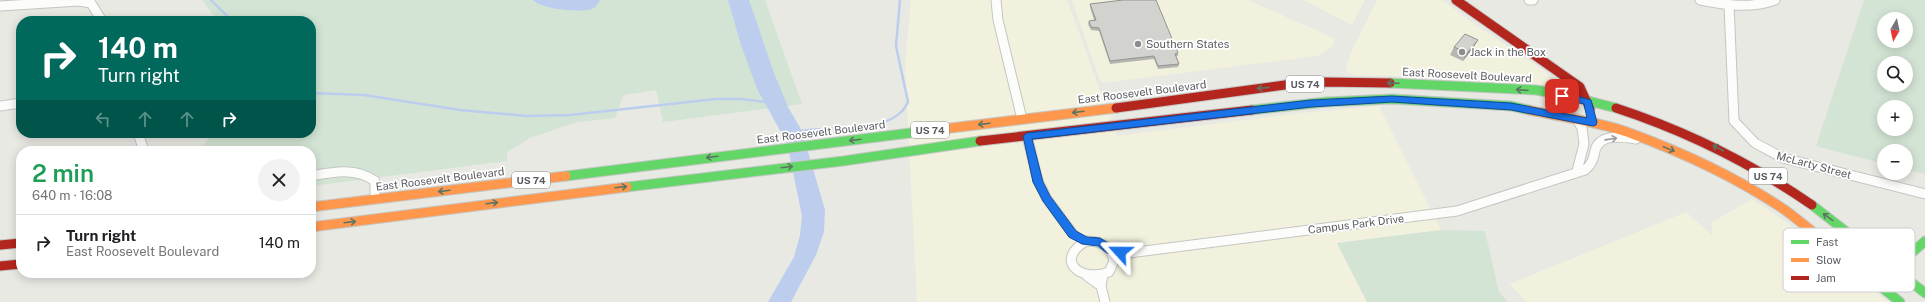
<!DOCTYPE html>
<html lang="en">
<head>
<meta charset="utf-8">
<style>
	body { margin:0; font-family:"Public Sans",sans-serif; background:#f2f2f2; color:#202124; height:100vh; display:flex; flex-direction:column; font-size:15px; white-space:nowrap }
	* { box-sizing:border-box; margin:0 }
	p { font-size:13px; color:#757577 }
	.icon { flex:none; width:22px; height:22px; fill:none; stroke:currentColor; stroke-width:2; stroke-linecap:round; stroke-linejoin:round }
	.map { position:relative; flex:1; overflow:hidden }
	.panel { position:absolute; left:16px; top:146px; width:300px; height:132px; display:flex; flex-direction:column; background:#fff; border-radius:16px; box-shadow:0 2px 10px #0003 }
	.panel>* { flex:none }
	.hud { position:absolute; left:16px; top:16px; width:300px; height:122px; border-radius:16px; box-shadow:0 2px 10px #0003; background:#00695c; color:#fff; overflow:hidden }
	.needle { width:26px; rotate:189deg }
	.controls { position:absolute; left:1877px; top:12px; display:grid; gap:8px }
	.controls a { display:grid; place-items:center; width:36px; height:36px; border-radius:50%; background:#fff; box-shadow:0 2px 10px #0003; font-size:20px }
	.pin { position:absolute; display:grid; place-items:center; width:34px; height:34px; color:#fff; margin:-17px; border-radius:8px; box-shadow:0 2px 6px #0006 }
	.me { position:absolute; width:44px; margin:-22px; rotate:294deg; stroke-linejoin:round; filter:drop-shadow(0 0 3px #0008) }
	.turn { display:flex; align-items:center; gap:14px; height:84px; padding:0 16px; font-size:18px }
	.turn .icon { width:52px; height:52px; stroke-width:2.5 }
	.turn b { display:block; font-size:28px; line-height:34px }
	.lanes { display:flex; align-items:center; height:38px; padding:0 16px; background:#0003; justify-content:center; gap:20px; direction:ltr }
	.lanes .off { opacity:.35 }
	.round { display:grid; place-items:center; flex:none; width:42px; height:42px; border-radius:21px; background:#f2f2f2 }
	.head { display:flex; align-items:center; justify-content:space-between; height:68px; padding:0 16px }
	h1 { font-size:24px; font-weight:600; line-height:30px; color:#1e9e55 }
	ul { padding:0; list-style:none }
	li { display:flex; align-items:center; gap:12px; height:56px; padding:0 16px; border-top:1px solid #e0e0e0 }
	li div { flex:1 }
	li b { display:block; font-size:15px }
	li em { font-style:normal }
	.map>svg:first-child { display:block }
</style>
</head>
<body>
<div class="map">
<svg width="1925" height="302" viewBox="0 0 1925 302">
	<rect width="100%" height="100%" fill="#e8e9e3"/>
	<path fill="#f1f1de" d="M911 0H1067L1117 136 1301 113 1379 106 1441 230 1337 243 1367 302H917L905 64Z
		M1072 0H1248L1336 39 1331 47 1318 56 1103 83 1100 81Z
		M1303 0H1365L1352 25Z
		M1377 0H1442L1474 24 1546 72 1550 78 1549 82 1543 85 1441 77 1353 75 1348 72 1346 68 1352 50Z
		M1752 199 1811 239 1888 302H1526L1510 284 1686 212 1713 236 1711 223Z"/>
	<path fill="#d3e4d4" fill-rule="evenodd" d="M202 0H765L802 104 663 122 656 90 624 95 615 118 577 122 530 138 507 152V161L311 186V151H199L213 133H311V21H218Z
		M1864 0H1925V174L1906 169V151H1884V164L1816 146ZM1884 19H1906V41H1884ZM1884 63H1906V85H1884ZM1884 107H1906V129H1884Z
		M1441 230 1485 231 1499 292 1508 302H1367L1337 243Z"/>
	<path fill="#bccdee" d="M533 0H600C598 4 596 7 592 9 580 13 541 9 533 0Z
		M728 0H749L774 73 788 107 802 131 825 210 824 232 816 255 791 302H768L794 257 800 235 802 216 787 143 757 89 741 45Z"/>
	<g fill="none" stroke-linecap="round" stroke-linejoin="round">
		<path stroke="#bccdee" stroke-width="2.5" d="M211 0 232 21
			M311 93 364 95 460 110 527 116 570 115 716 99H741L766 102
			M800 131C827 126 881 133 901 112 904 110 906 105 908 102L896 46 900 0"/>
		<g stroke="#c5c6c3" stroke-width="11">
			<path id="street" d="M996 0 998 20 1022 119
				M1529 0H1533
				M1700 0C1726 5 1750 9 1775 0
				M1729 5 1734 121 1755 143 1783 158 1925 194
				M0 6 79 1 91 3 102 21
				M0 106 21 103
				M1577 119 1582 128 1584 144 1577 171
				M138 133 144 151
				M1027 136 1038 181 1047 199 1073 234
				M311 176C333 172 355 167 375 181V199
				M1086 241C1101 241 1111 246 1114 261L1109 272C1080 283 1054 260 1086 241Z
				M1111 250 1129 253 1114 261
				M1129 253 1457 211 1585 170C1592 164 1593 160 1595 151 1599 133 1622 137 1636 139
				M1087 276 1101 286 1103 275
				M1101 286 1105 302"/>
		</g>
		<g stroke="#c5c6c5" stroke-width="11">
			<path id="fast" d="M1390 83 1536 90 1569 96 1616 108
				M1252 110 1326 102 1392 99 1511 106 1529 110
				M566 176 926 131
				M627 187 843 161 980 141
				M1812 205 1925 293
				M1830 246 1900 302
				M1878 283 1925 241"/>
		</g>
		<g stroke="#c5c6c5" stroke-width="11">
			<path id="slow" d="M1529 110C1561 117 1595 121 1627 132 1682 152 1736 177 1785 210 1800 221 1815 234 1830 246
				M926 131 1116 108
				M311 207 566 176
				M311 227 627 187"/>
		</g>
		<g stroke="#c5c6c5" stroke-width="11">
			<path id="jam" d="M1456 0 1580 87 1590 109
				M1116 108 1292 84 1323 82 1390 83
				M1616 108C1686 131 1751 163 1812 205
				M980 141 1252 110
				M0 245 21 243
				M0 266 21 264"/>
		</g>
		<use href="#street" stroke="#fcfcfb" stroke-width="9"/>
		<use href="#fast" stroke="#63d668" stroke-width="9"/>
		<use href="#slow" stroke="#ff974d" stroke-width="9"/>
		<use href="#jam" stroke="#b3261e" stroke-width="9"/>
	</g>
	<path fill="#b5b5b1" d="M1090 4 1178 53V56H1176L1179 64 1178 67 1158 69 1154 59 1110 64 1099 31 1091 30 1088 24 1089 21 1094 20 1090 7Z
		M1478 40 1473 48 1463 61 1450 55 1454 47Z"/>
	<path fill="#939390" d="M1478 40 1473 48 1463 61 1467 53Z"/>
	<path fill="#d2d2ce" stroke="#939390" d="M1123 0H1156L1178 53 1175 54 1179 64 1158 66 1154 56 1110 61 1099 28 1091 27 1089 21 1096 20 1090 4Z
		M1465 34 1478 40 1467 53 1454 47Z"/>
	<defs><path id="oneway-shaft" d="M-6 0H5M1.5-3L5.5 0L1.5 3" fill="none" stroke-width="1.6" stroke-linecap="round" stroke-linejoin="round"/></defs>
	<g stroke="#5c7462">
		<use href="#oneway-shaft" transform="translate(1393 83) rotate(-178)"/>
		<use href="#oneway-shaft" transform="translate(1263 88) rotate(174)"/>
		<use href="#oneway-shaft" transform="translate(1522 90) rotate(-175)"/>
		<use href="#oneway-shaft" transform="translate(1078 112) rotate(173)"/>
		<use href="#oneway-shaft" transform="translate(984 124) rotate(173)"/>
		<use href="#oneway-shaft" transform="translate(855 140) rotate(173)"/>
		<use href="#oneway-shaft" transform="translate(1718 148) rotate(-152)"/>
		<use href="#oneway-shaft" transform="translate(1669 149) rotate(22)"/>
		<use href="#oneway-shaft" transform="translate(712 157) rotate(173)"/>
		<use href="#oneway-shaft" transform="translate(787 167) rotate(-7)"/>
		<use href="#oneway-shaft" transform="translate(621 187) rotate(-7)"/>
		<use href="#oneway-shaft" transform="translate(444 191) rotate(173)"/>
		<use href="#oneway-shaft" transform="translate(492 203) rotate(-7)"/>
		<use href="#oneway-shaft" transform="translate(1828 217) rotate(-144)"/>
		<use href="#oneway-shaft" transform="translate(350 222) rotate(-7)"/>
	</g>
	<use stroke="#9b9b9e" href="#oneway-shaft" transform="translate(1611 139) rotate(-8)"/>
	<path fill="#1a73e8" stroke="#114b97" d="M1562 92 1591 100 1597 122 1596 125 1593 126 1511 110 1392 102 1311 107 1032 139 1043 182 1050 196 1076 231 1087 237 1100 238 1113 246 1123 249 1125 252 1120 256 1107 253 1098 246 1082 244 1069 237 1043 201 1033 182 1023 136 1027 133 1311 100 1392 96 1511 103 1587 118 1584 104 1559 98V93Z"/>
	<g fill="#8c8d8e" stroke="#fff" stroke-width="1.5">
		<circle cx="1138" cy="44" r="4"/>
		<circle cx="1462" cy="52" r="4"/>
	</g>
	<g text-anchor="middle" stroke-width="3.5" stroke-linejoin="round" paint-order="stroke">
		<g fill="#fff" stroke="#8c8c90" stroke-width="1">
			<rect x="1286" y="76" width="38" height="16" rx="3"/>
			<rect x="911" y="122" width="38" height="16" rx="3"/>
			<rect x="1749" y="168" width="38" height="16" rx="3"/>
			<rect x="512" y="172" width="38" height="16" rx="3"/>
		</g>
		<g font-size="10" font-weight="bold" fill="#5a5b60">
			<text x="1305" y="88">US 74</text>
			<text x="930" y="134">US 74</text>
			<text x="1768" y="180">US 74</text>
			<text x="531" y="184">US 74</text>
		</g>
		<g font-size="11" fill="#5a5b60" stroke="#fff" text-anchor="start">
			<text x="1146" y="48">Southern States</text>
			<text x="1470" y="56">Jack in the Box</text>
		</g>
		<g font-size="11" fill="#5a5b60" stroke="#fff">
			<text transform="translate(1467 75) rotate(3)" y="4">East Roosevelt Boulevard</text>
			<text transform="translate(1142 92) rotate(-7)" y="4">East Roosevelt Boulevard</text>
			<text transform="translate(821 132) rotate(-7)" y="4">East Roosevelt Boulevard</text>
			<text transform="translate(1814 165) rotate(15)" y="4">McLarty Street</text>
			<text transform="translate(440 179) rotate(-7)" y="4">East Roosevelt Boulevard</text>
			<text transform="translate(1356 224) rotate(-7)" y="4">Campus Park Drive</text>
		</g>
	</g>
	<rect x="1783" y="228" width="132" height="64" rx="6" fill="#fff" stroke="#cececf" stroke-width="1"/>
	<rect x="1791" y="240" width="18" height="4" fill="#63d668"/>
	<rect x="1791" y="258" width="18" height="4" fill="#ff974d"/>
	<rect x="1791" y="276" width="18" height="4" fill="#b3261e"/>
	<g font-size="11" fill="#5a5b60">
		<text x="1816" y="246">Fast</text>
		<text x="1816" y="264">Slow</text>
		<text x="1816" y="282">Jam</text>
	</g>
</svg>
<div class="controls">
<a><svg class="needle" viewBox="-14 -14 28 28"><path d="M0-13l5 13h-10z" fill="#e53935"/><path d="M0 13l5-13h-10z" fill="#757577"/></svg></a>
<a><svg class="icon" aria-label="search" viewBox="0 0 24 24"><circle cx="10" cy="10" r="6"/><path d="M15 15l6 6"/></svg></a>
<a>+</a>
<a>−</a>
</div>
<div class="pin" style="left:1562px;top:96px;background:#d93025"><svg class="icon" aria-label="arrive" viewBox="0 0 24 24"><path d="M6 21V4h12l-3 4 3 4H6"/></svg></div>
<svg class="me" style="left:1120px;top:252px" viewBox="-20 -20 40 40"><path d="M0-17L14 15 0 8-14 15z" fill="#1a73e8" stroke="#fff" stroke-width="4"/></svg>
<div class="hud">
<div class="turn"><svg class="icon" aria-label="right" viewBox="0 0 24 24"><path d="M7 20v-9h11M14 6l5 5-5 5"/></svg><div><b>140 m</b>Turn right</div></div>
<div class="lanes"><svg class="icon off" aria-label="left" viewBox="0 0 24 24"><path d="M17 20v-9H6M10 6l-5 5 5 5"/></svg><svg class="icon off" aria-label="ahead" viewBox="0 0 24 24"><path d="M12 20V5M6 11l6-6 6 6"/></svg><svg class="icon off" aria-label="ahead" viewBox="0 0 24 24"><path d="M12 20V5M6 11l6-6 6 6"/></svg><svg class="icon" aria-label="right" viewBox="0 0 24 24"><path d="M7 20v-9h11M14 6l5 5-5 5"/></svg></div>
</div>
<section class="panel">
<div class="head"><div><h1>2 min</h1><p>640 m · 16:08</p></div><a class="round"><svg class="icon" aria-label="close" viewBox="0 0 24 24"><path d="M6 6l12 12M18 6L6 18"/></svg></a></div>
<ul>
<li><svg class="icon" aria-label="right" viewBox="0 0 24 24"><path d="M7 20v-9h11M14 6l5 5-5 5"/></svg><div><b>Turn right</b><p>East Roosevelt Boulevard</p></div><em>140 m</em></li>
</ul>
</section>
</div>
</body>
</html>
